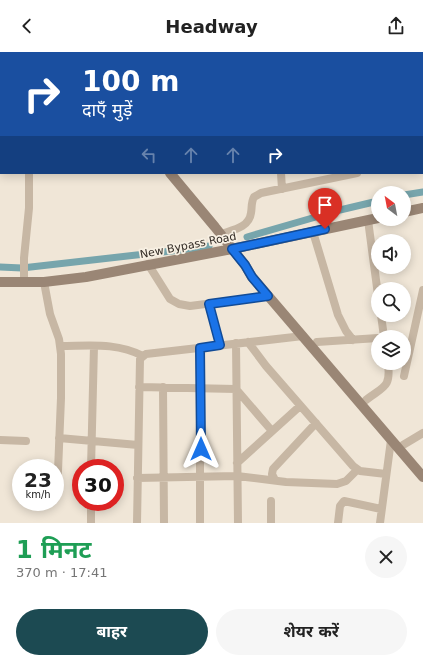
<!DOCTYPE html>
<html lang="hi">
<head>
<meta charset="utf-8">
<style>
	body { margin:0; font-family:"DejaVu Sans","Noto Sans Devanagari",sans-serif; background:#f6f6f6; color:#222; height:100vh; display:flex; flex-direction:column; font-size:15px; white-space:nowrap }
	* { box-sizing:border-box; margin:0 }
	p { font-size:13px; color:#767676 }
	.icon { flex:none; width:22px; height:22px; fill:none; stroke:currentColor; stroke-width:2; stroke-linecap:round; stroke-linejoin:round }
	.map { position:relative; height:471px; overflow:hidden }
	.drawer { display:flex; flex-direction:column; background:#fff; flex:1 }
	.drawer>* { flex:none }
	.banner { position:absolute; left:0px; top:0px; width:423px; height:122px; box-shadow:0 2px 10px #0003; background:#1a4fa0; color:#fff; overflow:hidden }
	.needle { width:26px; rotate:328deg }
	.fabs { position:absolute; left:371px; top:134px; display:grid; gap:8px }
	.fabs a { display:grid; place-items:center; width:40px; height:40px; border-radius:50%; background:#fff; box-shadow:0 2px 10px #0003; font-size:20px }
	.speed { position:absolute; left:12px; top:407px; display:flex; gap:8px; font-size:20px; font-weight:700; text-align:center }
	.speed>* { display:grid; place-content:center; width:52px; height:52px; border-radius:50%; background:#fff; box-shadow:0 2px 10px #0003; line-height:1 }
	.speed small { font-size:10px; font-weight:400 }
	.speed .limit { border:6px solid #d22; background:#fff; color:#111 }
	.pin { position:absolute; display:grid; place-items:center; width:34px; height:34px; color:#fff; margin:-41px -17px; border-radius:50% 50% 50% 0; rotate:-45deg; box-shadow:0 0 4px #0007 }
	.pin .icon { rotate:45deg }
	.me { position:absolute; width:44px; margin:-22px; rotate:0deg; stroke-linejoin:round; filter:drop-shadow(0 0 3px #0008) }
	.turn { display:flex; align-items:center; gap:14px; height:84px; padding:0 16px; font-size:18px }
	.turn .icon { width:52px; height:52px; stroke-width:2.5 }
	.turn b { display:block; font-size:28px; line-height:34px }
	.lanes { display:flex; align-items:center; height:38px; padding:0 16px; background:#0003; justify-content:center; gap:20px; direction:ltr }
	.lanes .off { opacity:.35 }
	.round { display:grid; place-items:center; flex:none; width:42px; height:42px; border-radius:21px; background:#f6f6f6 }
	.head { display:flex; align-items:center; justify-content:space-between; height:68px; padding:0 16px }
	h1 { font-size:24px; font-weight:700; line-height:30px; color:#1e9e55 }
	.primary-button { display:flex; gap:8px; margin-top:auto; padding:8px 16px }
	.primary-button a { flex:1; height:46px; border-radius:24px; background:#1c4a52; color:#fff; font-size:16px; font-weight:700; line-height:46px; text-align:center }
	.primary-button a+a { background:#f6f6f6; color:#222 }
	header { display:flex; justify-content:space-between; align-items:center; height:52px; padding:0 16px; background:#fff; font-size:18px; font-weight:700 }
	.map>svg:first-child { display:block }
</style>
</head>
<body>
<header><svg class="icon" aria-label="back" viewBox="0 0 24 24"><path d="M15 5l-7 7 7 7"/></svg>Headway<svg class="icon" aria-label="share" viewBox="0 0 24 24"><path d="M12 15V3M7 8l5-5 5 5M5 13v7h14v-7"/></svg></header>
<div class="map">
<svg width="423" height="471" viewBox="0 0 423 471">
	<rect width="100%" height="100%" fill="#f0e6d7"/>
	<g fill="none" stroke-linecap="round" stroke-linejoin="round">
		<path stroke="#77a5ac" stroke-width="7" d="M404 143 423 140
			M247 185 340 158 378 149
			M0 215 22 216 198 196 209 194"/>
		<path stroke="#c7b7a4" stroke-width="8" d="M33 1V0
			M208 1V0
			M289 1V0
			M422 61H423
			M0 93H1
			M422 107H423
			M281 121 282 137
			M368 168 378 243
			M313 180 338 263 346 279 353 288
			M221 182C232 178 249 176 251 161 252 156 251 150 254 145L261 141 357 121
			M148 212 170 247 179 252 190 254 268 244
			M24 230V206L29 156V121
			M44 230 50 262 59 287 61 302V346L57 443
			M209 252 220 293
			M381 263 384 285
			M248 290 266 314 353 414 360 419 386 422
			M317 290 378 286
			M236 291 238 471
			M60 294C89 294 116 290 143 304
			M200 296V471
			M404 324 423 238
			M139 335 236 337 272 379
			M163 335 164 471
			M366 348C384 334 391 336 388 311
			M59 386 138 393
			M0 388 26 389
			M403 393 423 381
			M237 411 300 354
			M91 416 94 294
			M137 426 237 424 286 430 337 432 346 429 357 418
			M275 428 272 422 273 417 316 371
			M91 450V471
			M137 471 140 307 146 302 303 284
			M271 471V449
			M338 471 340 454 344 449 381 457
			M380 471 391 388"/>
		<path stroke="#9a8675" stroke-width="10" d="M64 0 65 1
			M170 121 215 175 245 213 252 225 423 425
			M404 160 423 156
			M0 230H44L86 225 232 197 378 166"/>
	</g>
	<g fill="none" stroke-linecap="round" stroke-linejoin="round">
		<g stroke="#114b97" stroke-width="10">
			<path id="route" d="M201 397 200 296 220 293 209 252 268 244 252 225 245 213 232 197 325 177"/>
		</g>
		<use href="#route" stroke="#1a73e8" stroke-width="7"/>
	</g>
	<g text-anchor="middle" stroke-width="3.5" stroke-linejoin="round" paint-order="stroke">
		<g font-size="11" fill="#322b25" stroke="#f8f0e3">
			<text transform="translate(188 193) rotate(-11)" y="4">New Bypass Road</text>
		</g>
	</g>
</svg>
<div class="fabs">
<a><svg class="needle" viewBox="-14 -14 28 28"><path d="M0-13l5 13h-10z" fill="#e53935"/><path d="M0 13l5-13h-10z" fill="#767676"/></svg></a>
<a><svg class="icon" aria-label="sound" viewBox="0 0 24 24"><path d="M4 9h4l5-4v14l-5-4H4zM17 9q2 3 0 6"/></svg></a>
<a><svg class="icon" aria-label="search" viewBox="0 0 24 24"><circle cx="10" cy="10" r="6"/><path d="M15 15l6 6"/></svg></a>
<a><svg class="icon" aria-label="layers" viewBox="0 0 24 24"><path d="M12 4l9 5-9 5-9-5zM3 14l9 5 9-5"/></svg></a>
</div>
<div class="speed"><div>23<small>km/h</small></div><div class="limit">30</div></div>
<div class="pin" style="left:325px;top:177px;background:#d93025"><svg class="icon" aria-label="arrive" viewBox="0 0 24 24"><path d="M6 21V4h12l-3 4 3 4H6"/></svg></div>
<svg class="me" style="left:201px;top:397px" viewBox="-20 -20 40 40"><path d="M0-17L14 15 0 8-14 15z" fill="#1a73e8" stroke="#fff" stroke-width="4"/></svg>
<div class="banner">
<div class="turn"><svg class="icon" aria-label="right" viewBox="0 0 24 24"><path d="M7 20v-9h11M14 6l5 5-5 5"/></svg><div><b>100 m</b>दाएँ मुड़ें</div></div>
<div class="lanes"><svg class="icon off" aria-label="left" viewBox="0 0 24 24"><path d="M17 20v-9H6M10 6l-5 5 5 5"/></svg><svg class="icon off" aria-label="ahead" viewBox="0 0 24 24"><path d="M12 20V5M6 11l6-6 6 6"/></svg><svg class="icon off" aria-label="ahead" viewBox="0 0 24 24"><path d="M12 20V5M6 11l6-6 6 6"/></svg><svg class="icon" aria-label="right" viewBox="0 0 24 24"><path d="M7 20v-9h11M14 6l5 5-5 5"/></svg></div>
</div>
</div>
<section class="drawer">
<div class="head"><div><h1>1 मिनट</h1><p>370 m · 17:41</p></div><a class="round"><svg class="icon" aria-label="close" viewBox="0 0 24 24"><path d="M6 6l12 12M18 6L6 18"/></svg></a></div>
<div class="primary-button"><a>बाहर</a><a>शेयर करें</a></div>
</section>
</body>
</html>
